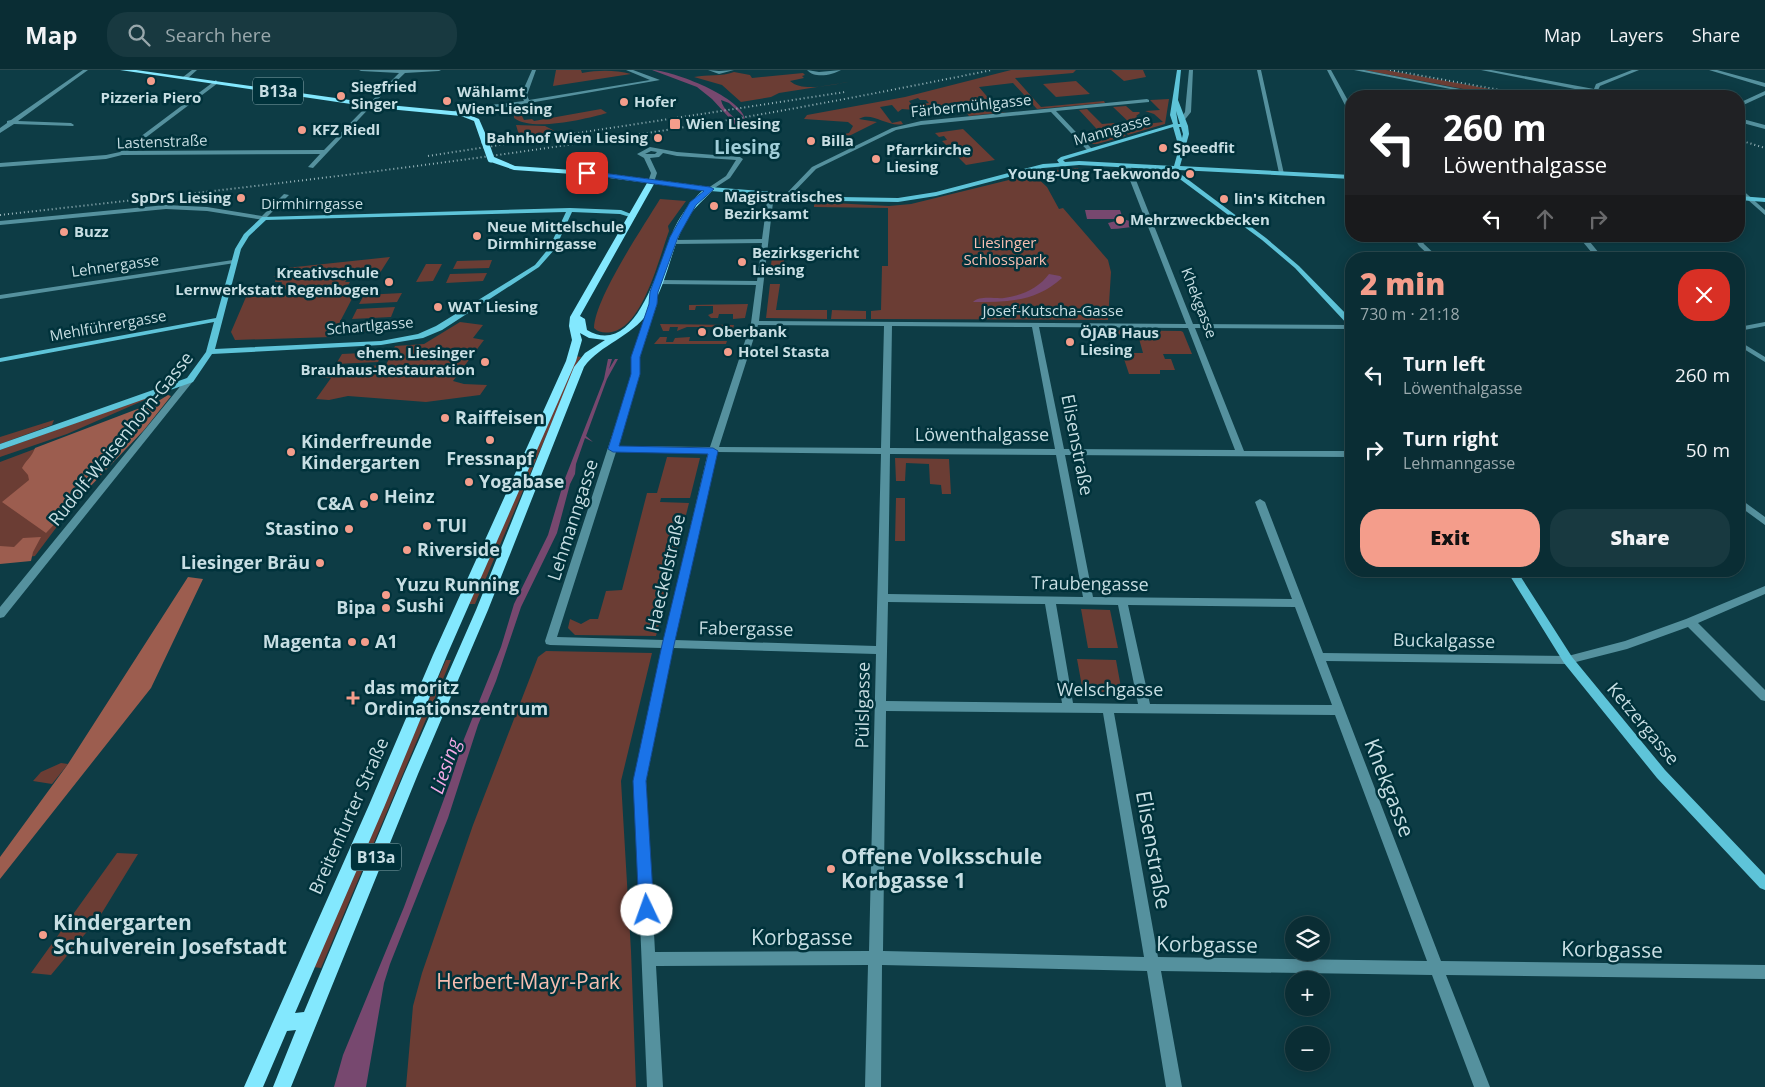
<!DOCTYPE html>
<html lang="en">
<head>
<meta charset="utf-8">
<style>
	body { margin:0; font-family:"Open Sans",sans-serif; background:#183940; color:#f1f3f6; height:100vh; display:flex; flex-direction:column; font-size:19px; white-space:nowrap }
	* { box-sizing:border-box; margin:0 }
	p { font-size:16px; color:#99a8ac }
	.icon { flex:none; width:28px; height:28px; fill:none; stroke:currentColor; stroke-width:2; stroke-linecap:round; stroke-linejoin:round }
	.map { position:relative; flex:1; overflow:hidden }
	.drawer { position:absolute; left:1345px; top:182px; width:400px; height:325px; display:flex; flex-direction:column; background:#0a2d34; border-radius:20px; box-shadow:0 2px 12px #0003,0 0 0 1px #2a494f }
	.drawer>* { flex:none }
	.hud { position:absolute; left:1345px; top:20px; width:400px; height:152px; border-radius:20px; box-shadow:0 2px 12px #0003,0 0 0 1px #2a494f; background:#202124; color:#fff; overflow:hidden }
	.controls { position:absolute; left:1285px; top:846px; display:grid; gap:10px }
	.controls a { display:grid; place-items:center; width:45px; height:45px; border-radius:50%; background:#0a2d34; box-shadow:0 2px 12px #0003,0 0 0 1px #2a494f; font-size:25px }
	.pin { position:absolute; display:grid; place-items:center; width:42px; height:42px; color:#fff; margin:-21px; border-radius:10px; box-shadow:0 2px 8px #0006 }
	.me { position:absolute; width:55px; margin:-28px; rotate:357deg; stroke-linejoin:round; filter:drop-shadow(0 0 4px #0008) }
	.turn { display:flex; align-items:center; gap:18px; height:105px; padding:0 15px; font-size:22px }
	.turn .icon { width:65px; height:65px; stroke-width:2.5 }
	.turn b { display:block; font-size:35px; line-height:42px }
	.lanes { display:flex; align-items:center; height:48px; padding:0 15px; background:#0003; justify-content:center; gap:25px; direction:ltr }
	.lanes .off { opacity:.35 }
	.round { display:grid; place-items:center; flex:none; width:52px; height:52px; border-radius:20px; background:#183940 }
	.overview { display:flex; align-items:center; justify-content:space-between; height:85px; padding:0 15px }
	h1 { font-size:30px; font-weight:800; line-height:38px; color:#f49d8b }
	.button { display:flex; gap:10px; margin-top:auto; padding:10px 15px }
	.button a { flex:1; height:58px; border-radius:20px; background:#f49d8b; color:#111; font-size:20px; font-weight:800; line-height:58px; text-align:center }
	.button a+a { background:#183940; color:#f1f3f6 }
	ul { padding:0; list-style:none }
	li { display:flex; align-items:center; gap:15px; height:75px; padding:0 15px }
	li div { flex:1 }
	li b { display:block; font-size:19px }
	li em { font-style:normal }
	header { display:flex; align-items:center; gap:30px; box-sizing:border-box; height:70px; padding:0 25px; background:#0a2d34; border-bottom:1px solid #2a494f }
	header strong { font-size:24px }
	nav { display:flex; gap:28px; margin-inline-start:auto; font-size:18px }
	.search { width:350px; height:45px; background:#183940; display:flex; align-items:center; gap:12px; box-sizing:border-box; padding:0 18px; border-radius:20px; color:#99a8ac; font-size:19px }
	.map>svg:first-child { display:block }
</style>
</head>
<body>
<header>
<strong>Map</strong>
<div class="search"><svg class="icon" aria-label="search" viewBox="0 0 24 24"><circle cx="10" cy="10" r="6"/><path d="M15 15l6 6"/></svg>Search here</div>
<nav><a>Map</a><a>Layers</a><a>Share</a></nav>
</header>
<div class="map">
<svg width="1765" height="1017" viewBox="0 0 1765 1017">
	<rect width="100%" height="100%" fill="#0d3c45"/>
	<path fill="#6b3d34" d="M556 0H581L582 3C599 0 615 0 631 4L553 16Z
		M1011 0H1076L1073 3 1015 8 1041 37 1104 31 1105 33 1037 39 1013 13 979 17 1000 42H1007L969 46 966 42 980 40 977 35 919 41 915 35 929 33 926 30H920L918 28 909 31 915 40 902 39 898 42 892 35 880 37 892 53 901 51 903 54C888 58 872 41 859 49L877 52 849 66 844 64 849 63 853 56 848 52 804 49 807 45 905 27Z
		M1111 0H1143L1146 7 1124 11Z
		M1364 0H1386L1529 26H1500Z
		M734 2 750 5 752 8 803 3 805 5 802 6 804 8 790 11C803 23 833 14 849 12L779 23 771 27 741 32 722 15 694 7C708 4 721 7 734 2Z
		M1076 11 1090 24 1056 27 1043 14Z
		M1169 29 1165 54 1128 65 1122 58 1133 56 1113 37 1126 36 1133 42H1139L1140 43 1136 46 1146 54 1163 52 1154 44 1145 41 1160 40 1150 30Z
		M601 39 607 43C586 49 532 62 514 48V44L525 40 520 42 524 50 532 49 534 51Z
		M1087 39 1102 54 1114 53 1126 66 1097 74H1090L1083 66H1090L1095 71 1107 70 1079 40Z
		M516 55 545 56 557 62 502 71 519 65Z
		M963 59 995 90 966 95 942 71 947 70 944 66 939 67 935 63Z
		M1078 98 1081 104 1034 105 1047 117 1059 139 1063 138 1108 190 1111 202 1108 250 871 249V241L881 240 882 196H888V138L814 137V132L889 136 911 134 1045 101Z
		M660 129 686 131 668 156 669 161C659 188 643 256 612 262 605 263 599 263 594 258 595 228 643 157 660 129Z
		M773 180H786L782 202H770Z
		M390 187 378 206 349 207 345 212H350L345 220 287 219 277 220 282 212H275L276 207H273L288 203V200L286 198Z
		M492 190 489 198 453 199 457 191Z
		M426 194H442L433 211 416 212Z
		M487 203 483 211 446 213 450 204Z
		M770 214H780L776 240H827V249L766 248Z
		M355 223 332 267 235 270 231 262 246 227Z
		M402 223 397 232 359 234 364 225Z
		M748 234 745 248 733 249V244H719L718 248H711L708 245 713 243V236H696L695 240H689V235Z
		M395 237 391 247 352 249 357 239Z
		M832 240 866 241V249H831Z
		M389 252 384 261 345 263 349 254Z
		M460 252 483 255 473 268 484 270 453 311 464 314 487 315 480 325 426 332 348 326 329 330 316 329 331 308 320 307 324 298 386 295 395 276 424 274Z
		M660 254 734 255 732 263H725L719 259V257H687L677 261 678 257H670L669 261H663Z
		M1095 260 1181 261 1183 262 1192 284H1163L1165 289H1171L1175 300H1160V304H1129L1122 283H1143L1138 265 1097 264Z
		M660 267H667L666 272H673L675 268 690 267 689 271H727L726 274H654Z
		M383 282 378 292 336 294 342 284Z
		M575 286 581 287 577 293 475 534H469Z
		M153 325H156L67 364 0 387V380Z
		M133 342 115 379 35 486 0 491V392Z
		M54 350 52 355 0 374V367Z
		M667 387 700 388 690 428H661L660 432 689 433 656 566 575 565 568 558 570 549 581 554 590 549H598L606 521 622 520 647 423H657Z
		M895 388 949 389 951 424H942L941 415 930 414 929 394 906 393 905 411H896Z
		M896 428H905V471H895Z
		M1081 539 1110 540 1118 578H1088Z
		M546 581 652 583 621 711 631 881 636 1017H406L413 936 422 903 473 755 538 587Z
		M1077 589 1116 590 1122 623 1083 622Z
		M446 590H451L321 898 313 897Z
		M61 693 68 694 52 714 33 711 41 702Z
		M117 783 138 784 100 846 51 905 31 903Z"/>
	<path fill="#9c5d4f" d="M168 325 171 326 144 360 46 463 2 432 29 410 28 405 22 398C26 390 32 387 35 378L140 338H147Z
		M41 467 33 482 31 491 0 494V476L14 477 23 468Z
		M188 507 203 509 151 618 0 809V787L68 694Z"/>
	<path fill="#77486f" d="M652 0C672 0 751 30 745 54L739 59 743 53V46L729 33 721 30C723 41 735 45 738 55L737 59 733 58 735 56 734 53 712 29 697 17Z
		M1085 140H1120L1123 149 1133 152 1136 157C1127 157 1120 159 1111 159L1108 153 1116 151 1117 149H1087Z
		M1049 204 1060 206 1062 208C1036 232 1007 232 973 232 980 225 995 229 1004 228 1021 226 1039 218 1049 204Z
		M608 289H612L609 299 615 289H618L607 309 586 366 593 372 585 368 576 394 575 404 570 414 557 463 521 537 496 611 478 655 448 748 390 894 384 913 366 1017H334L343 985 404 837 451 710 464 669 501 577 514 534 548 465 564 411 604 309Z"/>
	<g fill="none" stroke-linecap="round" stroke-linejoin="round">
		<path fill="#55919e" fill-rule="evenodd" d="M83 0H88L18 51 71 53 74 55 73 56 14 54 0 63V58L7 53V51L11 50Z
			M192 0H197L187 9H183V7Z
			M359 0H441L439 1 405 3 376 31 313 98 308 97 320 84 122 85 106 89 0 97V93L106 85 120 82 216 10 218 13 128 81 324 80 399 3 361 1Z
			M532 0H536L527 25 529 30 650 10 626 0H633L660 10 501 38 467 40 453 45 450 43 466 36 501 34 524 31 521 25Z
			M708 0 719 1 734 0 719 4Z
			M807 0 819 2 841 0C832 5 815 9 807 0Z
			M1189 0H1193L1191 42 1183 52 1180 50 1185 42Z
			M1257 0H1261L1284 104 1279 103Z
			M1327 0H1331L1351 36V43L1348 41Z
			M1354 0H1364L1496 26H1486Z
			M1481 0H1491L1594 19 1596 14 1632 0H1639L1600 16 1598 20 1627 26 1595 23Z
			M1709 0H1717L1765 13V17Z
			M1765 21V25L1739 37V33Z
			M1147 29 1149 30V32L1056 41 1091 78V80H1087L1051 42 921 55 896 60 816 99 790 126 785 125 812 97 892 58 921 51Z
			M1739 48 1765 55V59L1739 52Z
			M650 77 677 82 740 87 743 89 730 108 710 121 708 120V118L726 106 736 90 677 86 663 83 659 87 650 88 657 103 654 112 651 114 648 112 651 103 644 88 637 84ZM651 81 657 82 655 84H645Z
			M1125 94 1130 95 1193 254 1351 255V259L1195 258 1244 381H1351V387L1065 385 1093 527 1292 529 1255 432 1260 429 1265 432 1323 583 1568 586 1625 571 1686 549 1765 516V524L1698 553 1765 620V631L1761 630 1688 557 1627 579 1568 594 1326 591 1441 891 1765 895V909L1446 905 1490 1017H1474L1432 905 1161 901 1182 1017H1166L1147 901 882 895 881 1017H865L868 895 656 896 663 1017H647L634 711 662 578 550 575 546 574 545 571 632 304V287L649 234 650 223 654 221 658 223 657 234 640 287V304L618 376 710 377 751 253 756 215 658 214 654 212 658 210 757 211 762 173 673 174 670 172 673 170 762 169 768 124 771 122 774 124 759 251 1186 254 1124 95ZM758 255 884 256 881 378 719 377ZM892 256 1032 257 1055 379 890 378ZM1039 257 1188 258 1235 380 1064 379ZM616 382H708L664 570 557 567ZM717 382 881 384 876 576 674 570ZM890 384 1056 385 1083 527 888 524ZM888 532 1045 534 1062 633 886 631ZM1056 534 1118 535 1138 634 1073 633ZM1128 535 1295 537 1332 635 1150 634ZM673 578 876 584 869 881 655 882 646 711ZM886 641 1103 643 1144 887 883 881ZM1114 643 1335 645 1427 891 1158 887Z
			M1739 117 1765 140V145L1739 122Z
			M284 124 289 125 264 150 207 141 166 139 0 155V151L166 135 207 137 262 146Z
			M1413 166H1419L1424 174 1440 189H1433L1419 176Z
			M1578 166H1585L1604 189H1597Z
			M233 190 236 192 235 193 0 229V225Z
			M1765 252V256L1739 261V257Z
			M1739 271 1765 287V292L1739 276Z
			M187 308H193L194 310 4 547 0 548V537Z
			M1739 428 1765 447V455L1739 436Z"/>
		<path fill="#5ec4d9" fill-rule="evenodd" d="M1177 0H1181L1178 30 1188 56 1189 64 1180 96 1351 105V109L1179 100 1178 102 1266 168 1299 196 1351 249V255H1348L1295 198 1262 170 1173 104V100L1079 95 1043 98 936 126 898 132 840 131 710 121 707 119 710 117 840 127 898 128 936 122 1043 94 1059 93 1057 90 1061 87 1173 54 1170 45ZM1176 41 1180 54H1178ZM1173 57 1179 78 1174 96 1079 91 1065 92 1063 90ZM1179 57H1181L1183 64 1182 68Z
			M1739 126 1765 128V132L1739 130Z
			M570 138 621 140 636 146 633 148 620 144 572 142 555 179 539 197 442 260 423 268 381 275 212 284 193 312 0 380V374L187 308 206 282 214 252 0 292V288L216 248 235 179 244 164 262 147ZM566 142 549 178 535 195 436 256 418 264 381 271 215 279 241 179 249 166 266 150Z
			M1507 501H1517L1572 587 1665 700 1765 805V820L1760 818 1657 708 1564 593Z"/>
		<path fill="#83e8fe" fill-rule="evenodd" d="M120 0H136L378 34 462 42 479 49 489 72 482 74 474 51 461 46 378 38Z
			M488 87H494L515 96 587 101 710 117 714 119C704 130 693 138 686 151 670 180 667 216 648 243 631 267 601 274 584 297L488 540 418 704 291 1017H273L296 960 287 961 263 1017H244L369 735 433 585 566 291 572 270 569 256 570 247 647 113 587 105 514 100 488 91ZM654 114 703 120C692 130 682 143 675 157 661 185 638 291 587 260L585 249 580 246ZM580 263 589 268 605 270 585 283 574 297 476 540 404 704 304 942 295 943 385 735 447 585 576 291 582 270Z"/>
		<path stroke="#99b6bc" stroke-width="2" stroke-dasharray="1 3" stroke-linecap="butt" d="M1390 0 1533 26
			M1739 70 1765 78
			M428 86 845 22
			M0 145C207 122 414 99 620 67 745 49 868 25 992 0"/>
		<path stroke="#83e8fe" stroke-width="7" d="M485 72 491 89"/>
	</g>
	<path fill="#1a73e8" stroke="#114b97" d="M587 101 710 117 714 119 696 135 678 167 658 222 657 234 640 287V304L619 376 713 378 718 381 674 575 646 711 654 840 652 845 647 847 641 845 639 840 633 711 662 575 708 384 613 382 608 379 631 304V287L649 234 650 222 670 167 690 132 704 121 584 104 583 103Z"/>
	<g fill="#f49d8b" stroke="#00323b" stroke-width="2">
		<circle cx="151" cy="11" r="5"/>
		<circle cx="341" cy="26" r="5"/>
		<circle cx="447" cy="31" r="5"/>
		<circle cx="624" cy="32" r="5"/>
		<rect x="669" y="48" width="12" height="12" rx="2.5"/>
		<circle cx="302" cy="60" r="5"/>
		<circle cx="658" cy="68" r="5"/>
		<circle cx="811" cy="71" r="5"/>
		<circle cx="1163" cy="78" r="5"/>
		<circle cx="876" cy="89" r="5"/>
		<circle cx="1190" cy="104" r="5"/>
		<circle cx="241" cy="128" r="5"/>
		<circle cx="1224" cy="129" r="5"/>
		<circle cx="714" cy="136" r="5"/>
		<circle cx="1120" cy="150" r="5"/>
		<circle cx="64" cy="162" r="5"/>
		<circle cx="477" cy="166" r="5"/>
		<circle cx="742" cy="192" r="5"/>
		<circle cx="389" cy="212" r="5"/>
		<circle cx="438" cy="237" r="5"/>
		<circle cx="702" cy="262" r="5"/>
		<circle cx="1070" cy="272" r="5"/>
		<circle cx="728" cy="282" r="5"/>
		<circle cx="485" cy="292" r="5"/>
		<circle cx="445" cy="348" r="5"/>
		<circle cx="490" cy="370" r="5"/>
		<circle cx="291" cy="382" r="5"/>
		<circle cx="469" cy="412" r="5"/>
		<circle cx="374" cy="427" r="5"/>
		<circle cx="364" cy="434" r="5"/>
		<circle cx="427" cy="456" r="5"/>
		<circle cx="349" cy="459" r="5"/>
		<circle cx="407" cy="480" r="5"/>
		<circle cx="320" cy="493" r="5"/>
		<circle cx="386" cy="525" r="5"/>
		<circle cx="386" cy="538" r="5"/>
		<circle cx="352" cy="572" r="5"/>
		<circle cx="365" cy="572" r="5"/>
		<path d="M350.5 620.5h5v5h5v5h-5v5h-5v-5h-5v-5h5z"/>
		<circle cx="831" cy="799" r="5"/>
		<circle cx="43" cy="865" r="5"/>
	</g>
	<g text-anchor="middle" stroke-width="5" stroke-linejoin="round" paint-order="stroke">
		<g font-size="15" font-weight="bold" fill="#c7dee3" stroke="#00323b" text-anchor="start">
			<text x="351" y="22">Siegfried<tspan x="351" dy="17">Singer</tspan></text>
			<text x="457" y="27">Wählamt<tspan x="457" dy="17">Wien-Liesing</tspan></text>
			<text x="151" y="33" text-anchor="middle">Pizzeria Piero</text>
			<text x="634" y="37">Hofer</text>
			<text x="686" y="59">Wien Liesing</text>
			<text x="312" y="65">KFZ Riedl</text>
			<text x="648" y="73" text-anchor="end">Bahnhof Wien Liesing</text>
			<text x="821" y="76">Billa</text>
			<text x="1173" y="83">Speedfit</text>
			<text x="886" y="85">Pfarrkirche<tspan x="886" dy="17">Liesing</tspan></text>
			<text x="1180" y="109" text-anchor="end">Young-Ung Taekwondo</text>
			<text x="724" y="132">Magistratisches<tspan x="724" dy="17">Bezirksamt</tspan></text>
			<text x="231" y="133" text-anchor="end">SpDrS Liesing</text>
			<text x="1234" y="134">lin's Kitchen</text>
			<text x="1130" y="155">Mehrzweckbecken</text>
			<text x="487" y="162">Neue Mittelschule<tspan x="487" dy="17">Dirmhirngasse</tspan></text>
			<text x="74" y="167">Buzz</text>
			<text x="752" y="188">Bezirksgericht<tspan x="752" dy="17">Liesing</tspan></text>
			<text x="379" y="208" text-anchor="end">Kreativschule<tspan x="379" dy="17">Lernwerkstatt Regenbogen</tspan></text>
			<text x="448" y="242">WAT Liesing</text>
			<text x="712" y="267">Oberbank</text>
			<text x="1080" y="268">ÖJAB Haus<tspan x="1080" dy="17">Liesing</tspan></text>
			<text x="738" y="287">Hotel Stasta</text>
			<text x="475" y="288" text-anchor="end">ehem. Liesinger<tspan x="475" dy="17">Brauhaus-Restauration</tspan></text>
		</g>
		<g font-size="15" fill="#c7dee3" stroke="#00323b">
			<text transform="translate(971 36) rotate(-6)" y="5">Färbermühlgasse</text>
			<text transform="translate(1112 60) rotate(-16)" y="5">Manngasse</text>
			<text transform="translate(162 72) rotate(-2)" y="5">Lastenstraße</text>
			<text x="312" y="139">Dirmhirngasse</text>
			<text transform="translate(115 196) rotate(-8)" y="5">Lehnergasse</text>
			<text transform="translate(1199 233) rotate(69)" y="5">Khekgasse</text>
			<text x="1053" y="246">Josef-Kutscha-Gasse</text>
			<text transform="translate(108 256) rotate(-10)" y="5">Mehlführergasse</text>
			<text transform="translate(370 256) rotate(-5)" y="5">Schartlgasse</text>
		</g>
		<g font-size="15" fill="#f8beb1" stroke="#00323b">
			<text x="1005" y="178">Liesinger<tspan x="1005" dy="17">Schlosspark</tspan></text>
		</g>
		<g fill="#00323b" stroke="#8baab1" stroke-width="1">
			<rect x="253" y="7.5" width="50" height="27" rx="4"/>
			<rect x="351" y="773.5" width="50" height="27" rx="4"/>
		</g>
		<g font-size="16" font-weight="bold" fill="#c7dee3">
			<text x="278" y="27">B13a</text>
			<text x="376" y="793">B13a</text>
		</g>
		<g font-size="18" font-weight="bold" fill="#c7dee3" stroke="#00323b" text-anchor="start">
			<text x="455" y="354">Raiffeisen</text>
			<text x="301" y="378">Kinderfreunde<tspan x="301" dy="21">Kindergarten</tspan></text>
			<text x="490" y="395" text-anchor="middle">Fressnapf</text>
			<text x="479" y="418">Yogabase</text>
			<text x="384" y="433">Heinz</text>
			<text x="354" y="440" text-anchor="end">C&amp;A</text>
			<text x="437" y="462">TUI</text>
			<text x="339" y="465" text-anchor="end">Stastino</text>
			<text x="417" y="486">Riverside</text>
			<text x="310" y="499" text-anchor="end">Liesinger Bräu</text>
			<text x="396" y="521">Yuzu Running<tspan x="396" dy="21">Sushi</tspan></text>
			<text x="376" y="544" text-anchor="end">Bipa</text>
			<text x="342" y="578" text-anchor="end">Magenta</text>
			<text x="375" y="578">A1</text>
			<text x="364" y="624">das moritz<tspan x="364" dy="21">Ordinationszentrum</tspan></text>
		</g>
		<g font-size="18" fill="#c7dee3" stroke="#00323b">
			<text x="982" y="371">Löwenthalgasse</text>
			<text transform="translate(121 369) rotate(-51)" y="6">Rudolf-Waisenhorn-Gasse</text>
			<text transform="translate(1077 375) rotate(79)" y="6">Elisenstraße</text>
			<text transform="translate(573 450) rotate(-72)" y="6">Lehmanngasse</text>
			<text transform="translate(666 503) rotate(-77)" y="6">Haeckelstraße</text>
			<text transform="translate(1090 514) rotate(1)" y="6">Traubengasse</text>
			<text transform="translate(746 559) rotate(1)" y="6">Fabergasse</text>
			<text transform="translate(1444 571) rotate(1)" y="6">Buckalgasse</text>
			<text x="1110" y="626">Welschgasse</text>
			<text transform="translate(863 635) rotate(-89)" y="6">Pülslgasse</text>
			<text transform="translate(1643 654) rotate(50)" y="6">Ketzergasse</text>
			<text transform="translate(349 746) rotate(-66)" y="6">Breitenfurter Straße</text>
		</g>
		<g font-size="19" font-weight="bold" fill="#a0ced9" stroke="#00323b">
			<text x="747" y="84">Liesing</text>
		</g>
		<g font-size="19" font-style="italic" fill="#f2a9e5" stroke="#00323b">
			<text transform="translate(445 696) rotate(-71)" y="7">Liesing</text>
		</g>
		<g font-size="21" fill="#c7dee3" stroke="#00323b">
			<text transform="translate(1389 718) rotate(69)" y="7">Khekgasse</text>
			<text transform="translate(1153 780) rotate(80)" y="7">Elisenstraße</text>
			<text x="802" y="875">Korbgasse</text>
			<text transform="translate(1207 875) rotate(1)" y="7">Korbgasse</text>
			<text transform="translate(1612 880) rotate(1)" y="7">Korbgasse</text>
		</g>
		<g font-size="21" font-weight="bold" fill="#c7dee3" stroke="#00323b" text-anchor="start">
			<text x="841" y="794">Offene Volksschule<tspan x="841" dy="24">Korbgasse 1</tspan></text>
			<text x="53" y="860">Kindergarten<tspan x="53" dy="24">Schulverein Josefstadt</tspan></text>
		</g>
		<g font-size="21" fill="#f8beb1" stroke="#00323b">
			<text x="528" y="919">Herbert-Mayr-Park</text>
		</g>
	</g>
</svg>
<div class="controls">
<a><svg class="icon" aria-label="layers" viewBox="0 0 24 24"><path d="M12 4l9 5-9 5-9-5zM3 14l9 5 9-5"/></svg></a>
<a>+</a>
<a>−</a>
</div>
<div class="pin" style="left:587px;top:103px;background:#d93025"><svg class="icon" aria-label="arrive" viewBox="0 0 24 24"><path d="M6 21V4h12l-3 4 3 4H6"/></svg></div>
<svg class="me" style="left:647px;top:840px" viewBox="-20 -20 40 40"><circle r="19" fill="#fff"/><path d="M0-13L10 11 0 6-10 11z" fill="#1a73e8"/></svg>
<div class="hud">
<div class="turn"><svg class="icon" aria-label="left" viewBox="0 0 24 24"><path d="M17 20v-9H6M10 6l-5 5 5 5"/></svg><div><b>260 m</b>Löwenthalgasse</div></div>
<div class="lanes"><svg class="icon" aria-label="left" viewBox="0 0 24 24"><path d="M17 20v-9H6M10 6l-5 5 5 5"/></svg><svg class="icon off" aria-label="ahead" viewBox="0 0 24 24"><path d="M12 20V5M6 11l6-6 6 6"/></svg><svg class="icon off" aria-label="right" viewBox="0 0 24 24"><path d="M7 20v-9h11M14 6l5 5-5 5"/></svg></div>
</div>
<section class="drawer">
<div class="overview"><div><h1>2 min</h1><p>730 m · 21:18</p></div><a class="round" style="background:#d93025;color:#fff"><svg class="icon" aria-label="close" viewBox="0 0 24 24"><path d="M6 6l12 12M18 6L6 18"/></svg></a></div>
<ul>
<li><svg class="icon" aria-label="left" viewBox="0 0 24 24"><path d="M17 20v-9H6M10 6l-5 5 5 5"/></svg><div><b>Turn left</b><p>Löwenthalgasse</p></div><em>260 m</em></li>
<li><svg class="icon" aria-label="right" viewBox="0 0 24 24"><path d="M7 20v-9h11M14 6l5 5-5 5"/></svg><div><b>Turn right</b><p>Lehmanngasse</p></div><em>50 m</em></li>
</ul>
<div class="button"><a>Exit</a><a>Share</a></div>
</section>
</div>
</body>
</html>
